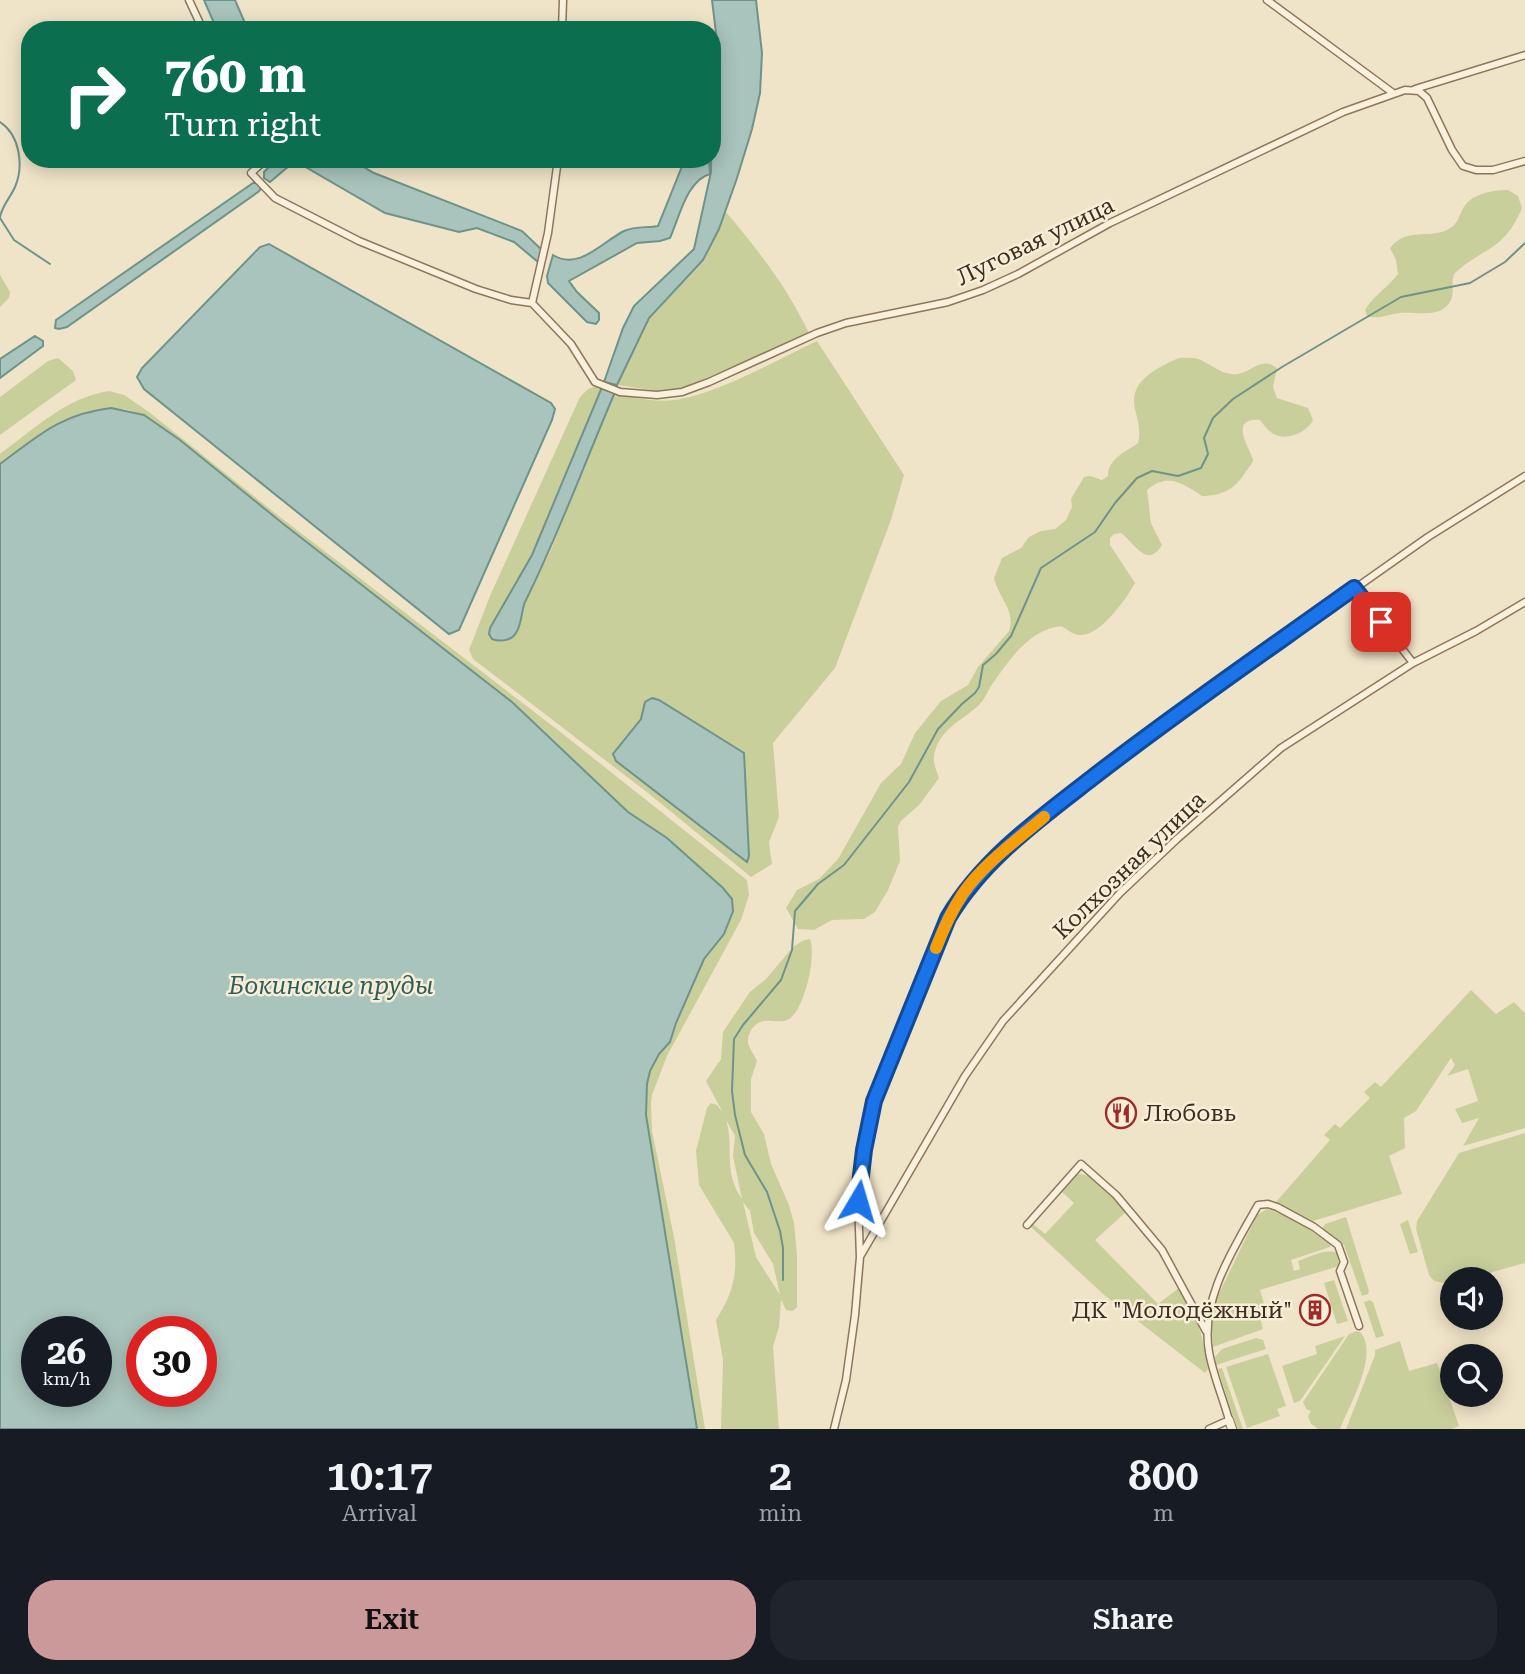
<!DOCTYPE html>
<html lang="en">
<head>
<meta charset="utf-8">
<style>
	body { margin:0; font-family:"Roboto Serif",serif; background:#20242c; color:#f1f3f6; height:100vh; display:flex; flex-direction:column; font-size:26px; white-space:nowrap }
	* { box-sizing:border-box; margin:0 }
	p { font-size:23px; color:#9ea1a6 }
	.icon { flex:none; width:38px; height:38px; fill:none; stroke:currentColor; stroke-width:2; stroke-linecap:round; stroke-linejoin:round }
	.map { position:relative; height:1429px; overflow:hidden }
	.sheet { display:flex; flex-direction:column; background:#171b24; flex:1 }
	.sheet>* { flex:none }
	.guide { position:absolute; left:21px; top:21px; width:700px; height:147px; border-radius:28px; box-shadow:0 4px 18px #0003; background:#0b6e4f; color:#fff; overflow:hidden }
	.controls { position:absolute; left:1440px; top:1267px; display:grid; gap:14px }
	.controls a { display:grid; place-items:center; width:63px; height:63px; border-radius:50%; background:#171b24; box-shadow:0 4px 18px #0003; font-size:35px }
	.speed { position:absolute; left:21px; top:1316px; display:flex; gap:14px; font-size:35px; font-weight:700; text-align:center }
	.speed>* { display:grid; place-content:center; width:91px; height:91px; border-radius:50%; background:#171b24; box-shadow:0 4px 18px #0003; line-height:1 }
	.speed small { font-size:18px; font-weight:400 }
	.speed .limit { border:10px solid #d22; background:#fff; color:#111 }
	.pin { position:absolute; display:grid; place-items:center; width:60px; height:60px; color:#fff; margin:-30px; border-radius:14px; box-shadow:0 4px 10px #0006 }
	.me { position:absolute; width:77px; margin:-38px; rotate:7deg; stroke-linejoin:round; filter:drop-shadow(0 0 5px #0008) }
	.turn { display:flex; align-items:center; gap:24px; height:147px; padding:0 28px; font-size:32px }
	.turn .icon { width:91px; height:91px; stroke-width:2.5 }
	.turn b { display:block; font-size:49px; line-height:60px }
	.eta { display:flex; justify-content:space-evenly; align-items:center; height:119px; text-align:center }
	.eta b { font-size:42px; font-weight:600; line-height:49px }
	.cta { display:flex; gap:14px; margin-top:auto; padding:14px 28px }
	.cta a { flex:1; height:80px; border-radius:28px; background:#cc999b; color:#111; font-size:28px; font-weight:600; line-height:80px; text-align:center }
	.cta a+a { background:#20242c; color:#f1f3f6 }
	.map>svg:first-child { display:block }
</style>
</head>
<body>
<div class="map">
<svg width="1525" height="1429" viewBox="0 0 1525 1429">
	<rect width="100%" height="100%" fill="#f0e4c8"/>
	<path fill="#c9cf9b" fill-rule="evenodd" d="M1508 190 1518 196 1522 208C1504 251 1485 246 1455 273 1450 281 1455 291 1451 300 1441 320 1417 311 1400 313 1389 314 1378 320 1367 316L1365 310C1373 296 1388 287 1398 274L1396 260 1390 248C1407 227 1427 239 1447 230 1460 224 1458 214 1466 204 1475 193 1494 190 1508 190Z
		M725 211C759 251 787 287 810 335L682 388 665 392 617 385 649 318 703 260Z
		M0 275 10 292 9 298 0 307Z
		M817 341 904 475 891 520 835 668 773 743 779 817 769 842 772 864 751 877 648 793 473 659 469 650 490 596 579 399C585 391 591 385 602 387L532 555 490 628 519 627 522 608 551 550 615 392C633 397 653 403 673 400 713 396 779 359 817 341ZM644 708 744 753 749 860 747 862 616 761C616 735 641 731 644 708Z
		M58 358 73 371 76 380 0 435V397L48 361Z
		M1179 358C1186 358 1194 357 1201 360 1212 365 1224 376 1237 374 1253 372 1260 356 1277 368L1273 387 1277 398 1308 408 1313 420C1307 433 1286 442 1272 433 1267 430 1264 425 1260 420 1225 417 1254 454 1253 461 1252 463 1248 469 1247 470 1236 488 1224 496 1202 496 1183 484 1168 472 1147 490L1151 523 1162 545C1147 570 1134 542 1121 533L1114 534 1110 538V545L1135 583C1126 599 1101 635 1081 635 1073 635 1068 630 1061 626 1029 630 1011 658 993 683 988 690 985 699 979 705 962 721 937 730 934 757 933 764 937 772 939 778L920 804 901 821 898 827 900 861 888 890 875 912 864 919 832 920 814 930 798 929 786 908 797 890 819 879 838 859 881 783 901 764 915 733 941 701 968 685 978 667 1009 631C1016 610 998 597 994 578L1002 558 1021 548 1029 537 1041 531 1055 529 1066 520 1072 507 1071 499 1084 477 1090 476 1102 480 1108 476C1108 458 1126 452 1138 443 1141 431 1138 421 1135 409 1128 381 1158 367 1179 358Z
		M109 391 124 395 149 412 280 517 563 734 747 880 749 895 741 920 667 1056 652 1095 651 1104 652 1131 674 1237 705 1429H697L646 1115 647 1084 650 1071 659 1054 670 1041 676 1023 704 959 724 934 733 911 731 899 723 888 667 838 628 812 512 702 153 420 135 412 124 409 55 424 0 464V454C34 429 67 397 109 391Z
		M810 939C817 955 804 1014 787 1020 780 1023 771 1020 764 1021 754 1022 745 1036 749 1046 751 1051 755 1056 757 1061L751 1079V1112L764 1134 771 1164 789 1205 794 1223 797 1255V1307L793 1311 786 1310 781 1300 779 1327 773 1347 779 1429H721L723 1360 716 1320C733 1293 738 1275 734 1243L699 1185 696 1151 707 1108 711 1103 717 1105 723 1113 706 1081 721 1059 723 1032 750 992 766 979 793 947 804 940ZM726 1120 735 1136 733 1156 742 1199C722 1169 735 1149 726 1120ZM743 1202 750 1211 754 1233 773 1264 780 1295 756 1257Z
		M1471 990 1496 1014 1514 1002 1525 1013V1128L1463 1146 1479 1118 1462 1123 1455 1109 1478 1101 1468 1069 1447 1076 1455 1065 1451 1058 1416 1111 1404 1118 1405 1148 1389 1156 1402 1194 1313 1221 1276 1202 1330 1140 1324 1135 1335 1124 1340 1128 1370 1098 1364 1092 1375 1082 1381 1087Z
		M1525 1133V1263L1467 1279H1452L1451 1284 1434 1281 1429 1275 1416 1229 1417 1221 1459 1153Z
		M1078 1174C1098 1174 1114 1198 1126 1212L1095 1240 1158 1304 1180 1287 1201 1333 1208 1369 1205 1373 1103 1294 1031 1227 1032 1223 1045 1234 1074 1203 1061 1191Z
		M1267 1209 1294 1219 1331 1245 1330 1247 1291 1260 1294 1271 1300 1269 1298 1261C1310 1257 1326 1248 1337 1253L1339 1263 1336 1267 1260 1290 1267 1314 1260 1317 1263 1329 1213 1347 1211 1314 1214 1304 1257 1215Z
		M1346 1217 1369 1291 1368 1294 1362 1296 1344 1245 1322 1229 1325 1224Z
		M1408 1220 1418 1252 1410 1254 1400 1224Z
		M1334 1280 1348 1321 1337 1324 1324 1283Z
		M1370 1300 1373 1302 1384 1336 1376 1338 1364 1302Z
		M1357 1331 1360 1332C1380 1353 1349 1406 1340 1429H1318L1311 1424 1308 1416 1311 1411 1306 1409 1303 1402 1349 1334Z
		M1345 1336 1300 1401 1294 1403 1282 1366 1317 1354 1315 1346Z
		M1256 1338 1263 1340 1266 1349 1216 1365 1215 1357 1222 1349Z
		M1400 1341 1409 1371 1437 1363 1459 1426 1452 1429H1346L1375 1355V1350Z
		M1268 1354 1286 1406 1277 1409 1280 1416 1247 1428 1226 1367Z
		M1222 1368 1243 1429H1237L1218 1369Z"/>
	<path fill="#a9c4bc" stroke="#6f938a" stroke-width="2" fill-rule="evenodd" d="M204 0H235L248 30H217Z
		M712 0H756L762 53 760 93 752 129 737 178 719 229 703 260 649 318 617 385 604 382 623 328 634 306 694 249 711 172 712 83 718 50Z
		M277 159H350L374 173 522 231 542 250 538 262 514 242 477 228 459 232 385 213 295 161 270 182 264 178V172Z
		M685 159H709L710 174C687 180 679 218 670 238L660 241 637 243 569 281 577 292 599 313V320L596 324 587 322 548 283 547 276 553 255C579 271 602 242 624 231 635 226 647 228 658 226Z
		M253 183H257L261 189 258 192 67 327 59 329 55 328 56 320Z
		M269 244 551 403 555 409 552 420 459 630 449 634 144 389 137 377 142 368 260 247Z
		M35 336 43 341V346L0 378V359Z
		M602 387 615 392C585 462 559 534 525 602 521 612 522 624 516 633 511 641 500 642 492 639L489 634 490 628 532 555Z
		M111 408 144 415 180 440 281 522 512 702 628 812 667 838 723 888 732 899 733 911 724 934 704 959 676 1023 670 1042 659 1054 650 1071 647 1084 646 1115 697 1429H0V464C39 435 61 414 111 408ZM37 1332H96V1391H37ZM142 1332H201V1391H142Z
		M652 698 659 700 744 753 749 856 747 862 616 761 613 754 641 719 645 702Z"/>
	<g fill="none" stroke-linecap="round" stroke-linejoin="round">
		<path stroke="#6f938a" stroke-width="2" d="M0 122C20 135 24 166 15 187 10 198 2 206 0 217
			M0 218 14 240 50 264
			M783 1280V1248L780 1231 767 1192 745 1155 735 1115 732 1091 734 1039 743 1025 781 980 792 950 795 911 818 884 844 865 909 782 938 729 962 704 975 693 979 687 983 665 996 654 1011 636 1041 568 1095 532 1115 503 1137 478 1152 471 1178 476 1201 468 1208 454 1204 438 1213 418 1233 399 1282 367 1401 297 1470 283 1505 262 1525 243"/>
		<g stroke="#8d765c" stroke-width="9">
			<path id="minor" d="M189 0 203 30
				M1267 0 1393 93
				M562 30 563 0
				M1415 89 1525 55
				M261 159V164L251 173 275 198 359 241 476 289 511 300 532 303 571 344 595 382 620 392 657 395 682 392 709 382 817 333 846 323 948 302 983 290 1018 274 1110 223 1343 112 1405 90 1419 91 1427 98 1452 150 1463 166 1476 170H1493L1525 161
				M532 303 548 233 558 159
				M1355 588 1413 663
				M1027 1225 1081 1164 1116 1195 1162 1250 1206 1331
				M861 1255 965 1076 1003 1021 1120 893 1177 839 1281 748 1413 663 1476 631 1525 602
				M834 1429 846 1380 855 1315 860 1257 858 1201 868 1124 875 1101 915 996 948 918 963 894 992 861 1071 794 1160 726 1428 537 1525 476
				M1209 1429 1229 1420C1223 1398 1213 1375 1209 1352 1200 1299 1233 1250 1258 1205L1268 1204 1277 1207 1314 1227 1338 1245 1344 1262 1340 1271 1359 1326"/>
		</g>
		<g stroke="#8d765c" stroke-width="10">
			<path id="tertiary" d="M1229 1420 1232 1429"/>
		</g>
		<use href="#minor" stroke="#faf1dc" stroke-width="6"/>
		<use href="#tertiary" stroke="#faf1dc" stroke-width="8"/>
	</g>
	<g fill="none" stroke-linecap="round" stroke-linejoin="round">
		<g stroke="#114b97" stroke-width="18">
			<path id="route" d="M858 1201 864 1150 874 1101 948 918C982 860 1039 819 1092 778 1177 712 1266 651 1354 588L1381 622"/>
		</g>
		<use href="#route" stroke="#1a73e8" stroke-width="12"/>
		<path stroke="#f59e0b" stroke-width="12" d="M936 948C943 930 951 912 962 895 983 864 1016 841 1044 817"/>
	</g>
	<defs>
		<g id="restaurant-ring" transform="scale(1.575)"><circle r="9.5" fill="#f7eed8" stroke="#9e2a2b" stroke-width="1.5"/><path d="M-5-6h1v4h1v-4h1v4h1v-4h1v5L-1.5 .5V6h-2V.5L-5-1ZM5-6V6H3V1.5H1.5Q1.5-4 5-6Z" fill="#9e2a2b"/></g>
		<g id="building-ring" transform="scale(1.575)"><circle r="9.5" fill="#f7eed8" stroke="#9e2a2b" stroke-width="1.5"/><path d="M-4-6H4V6H1V3H-1V6H-4ZM-2.5-4.3h1.7v1.8h-1.7ZM.8-4.3h1.7v1.8H.8ZM-2.5-1h1.7V.8h-1.7ZM.8-1h1.7V.8H.8Z" fill="#9e2a2b"/></g>
	</defs>
	<g fill-rule="evenodd">
		<use href="#restaurant-ring" x="1121" y="1113"/>
		<use href="#building-ring" x="1315" y="1310"/>
	</g>
	<g text-anchor="middle" stroke-width="5" stroke-linejoin="round" paint-order="stroke">
		<g font-size="23" fill="#3d2e20" stroke="#f7eed8">
			<text transform="translate(1035 241) rotate(-26)" y="8">Луговая улица</text>
			<text transform="translate(1129 865) rotate(-44)" y="8">Колхозная улица</text>
		</g>
		<g font-size="23" fill="#3d2e20" stroke="#f7eed8" text-anchor="start">
			<text x="1144" y="1121">Любовь</text>
			<text x="1292" y="1318" text-anchor="end">ДК "Молодёжный"</text>
		</g>
		<g font-size="24" font-style="italic" fill="#2f5d5a" stroke="#f7eed8">
			<text x="331" y="994">Бокинские пруды</text>
		</g>
	</g>
</svg>
<div class="controls">
<a><svg class="icon" aria-label="sound" viewBox="0 0 24 24"><path d="M4 9h4l5-4v14l-5-4H4zM17 9q2 3 0 6"/></svg></a>
<a><svg class="icon" aria-label="search" viewBox="0 0 24 24"><circle cx="10" cy="10" r="6"/><path d="M15 15l6 6"/></svg></a>
</div>
<div class="speed"><div>26<small>km/h</small></div><div class="limit">30</div></div>
<div class="pin" style="left:1381px;top:622px;background:#d93025"><svg class="icon" aria-label="arrive" viewBox="0 0 24 24"><path d="M6 21V4h12l-3 4 3 4H6"/></svg></div>
<svg class="me" style="left:858px;top:1201px" viewBox="-20 -20 40 40"><path d="M0-17L14 15 0 8-14 15z" fill="#1a73e8" stroke="#fff" stroke-width="4"/></svg>
<div class="guide">
<div class="turn"><svg class="icon" aria-label="right" viewBox="0 0 24 24"><path d="M7 20v-9h11M14 6l5 5-5 5"/></svg><div><b>760 m</b>Turn right</div></div>
</div>
</div>
<section class="sheet">
<div class="eta">
<div><b>10:17</b><p>Arrival</p></div>
<div><b>2</b><p>min</p></div>
<div><b>800</b><p>m</p></div>
</div>
<div class="cta"><a>Exit</a><a>Share</a></div>
</section>
</body>
</html>
